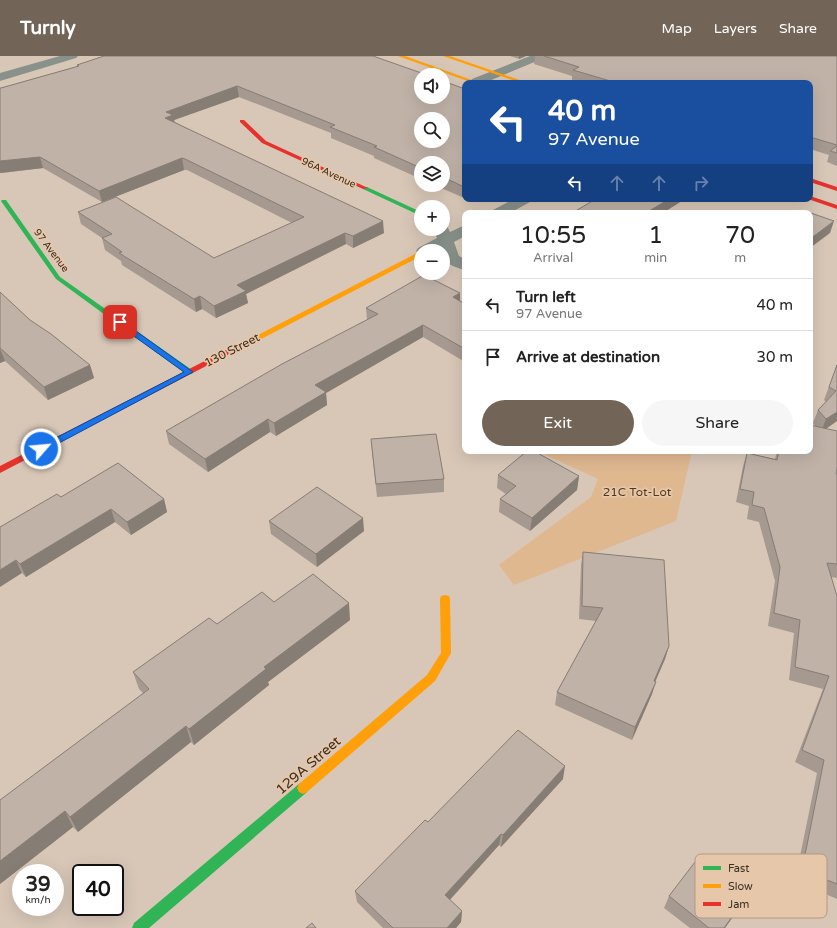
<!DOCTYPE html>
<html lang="en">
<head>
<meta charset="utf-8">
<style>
	body { margin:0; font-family:"Varela Round",sans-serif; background:#f6f6f6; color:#222; height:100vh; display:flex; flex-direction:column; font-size:15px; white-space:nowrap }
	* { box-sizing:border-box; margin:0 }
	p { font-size:13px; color:#767676 }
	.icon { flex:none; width:22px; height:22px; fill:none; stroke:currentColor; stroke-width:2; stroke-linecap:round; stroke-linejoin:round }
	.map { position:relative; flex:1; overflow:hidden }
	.side { position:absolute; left:462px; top:154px; width:351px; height:244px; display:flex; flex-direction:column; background:#fff; border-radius:8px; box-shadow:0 4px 16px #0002 }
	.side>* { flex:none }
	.hud { position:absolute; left:462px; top:24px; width:351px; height:122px; border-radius:8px; box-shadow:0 4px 16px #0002; background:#1a4fa0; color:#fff; overflow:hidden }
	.buttons { position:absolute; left:414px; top:12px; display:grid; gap:8px }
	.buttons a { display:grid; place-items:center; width:36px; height:36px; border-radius:50%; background:#fff; box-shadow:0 4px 16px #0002; font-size:20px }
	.speed { position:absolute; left:12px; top:808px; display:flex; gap:8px; font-size:20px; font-weight:700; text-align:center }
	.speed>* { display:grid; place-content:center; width:52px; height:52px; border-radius:50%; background:#fff; box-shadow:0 4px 16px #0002; line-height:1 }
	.speed small { font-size:10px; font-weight:400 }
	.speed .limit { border:2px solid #111; border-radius:6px; background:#fff; color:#111 }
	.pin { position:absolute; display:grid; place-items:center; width:34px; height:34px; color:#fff; margin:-17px; border-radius:8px; box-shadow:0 2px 6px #0006 }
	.me { position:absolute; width:44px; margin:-22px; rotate:63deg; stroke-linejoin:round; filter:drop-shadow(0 0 3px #0008) }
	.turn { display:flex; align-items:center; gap:14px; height:84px; padding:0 20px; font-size:18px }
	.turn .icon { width:52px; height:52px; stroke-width:2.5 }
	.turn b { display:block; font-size:28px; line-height:34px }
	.lanes { display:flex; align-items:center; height:38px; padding:0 20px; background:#0003; justify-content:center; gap:20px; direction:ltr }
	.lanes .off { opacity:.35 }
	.eta { display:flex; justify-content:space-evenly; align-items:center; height:68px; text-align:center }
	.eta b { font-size:24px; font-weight:600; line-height:28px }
	.action { display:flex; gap:8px; margin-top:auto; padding:8px 20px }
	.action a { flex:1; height:46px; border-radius:24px; background:#726457; color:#fff; font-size:16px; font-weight:600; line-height:46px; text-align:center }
	.action a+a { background:#f6f6f6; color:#222 }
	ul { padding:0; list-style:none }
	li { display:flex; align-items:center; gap:12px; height:52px; padding:0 20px; border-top:1px solid #e0e0e0 }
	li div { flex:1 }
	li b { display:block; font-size:15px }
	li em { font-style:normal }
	header { display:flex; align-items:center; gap:24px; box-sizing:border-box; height:56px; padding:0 20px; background:#726457; color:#fff }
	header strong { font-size:19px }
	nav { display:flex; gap:22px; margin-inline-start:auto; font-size:14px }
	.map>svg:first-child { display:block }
</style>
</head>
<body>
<header>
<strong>Turnly</strong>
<nav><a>Map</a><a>Layers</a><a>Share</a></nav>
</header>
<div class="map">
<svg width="837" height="872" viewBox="0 0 837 872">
	<rect width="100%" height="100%" fill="#d8c7b7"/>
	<path fill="#dfb890" d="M537 395H692L676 465 514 529 499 509 591 441 598 423Z"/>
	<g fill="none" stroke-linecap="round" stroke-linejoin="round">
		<path fill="#88918a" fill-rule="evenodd" d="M60 0H78L76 2 0 25V17Z
			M530 0H546L544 2 484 27 470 26 472 23Z
			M514 143H532L530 146 510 157H490L493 154Z
			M443 169 447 170 450 176 465 169V180L454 186 459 200 465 203V214C454 211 443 208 443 195L440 193 436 195H421V199L416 195 418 192 437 182 433 173H443Z"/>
		<path fill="#30b455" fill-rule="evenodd" d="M363 131H367L421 156V160L363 133Z
			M2 144H6L60 221 192 314 193 316 192 318H186L56 223 1 145Z
			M303 726 307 728 309 732 307 736 149 872H132L134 867 299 728Z"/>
		<path fill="#ff9f0a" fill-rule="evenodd" d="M398 0H405L480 27H473Z
			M443 0H450L528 27H521Z
			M421 195V200L236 296H233L229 294Z
			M445 539 449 540 450 543 451 597 435 625 307 736 303 738 299 736 297 732 299 728 427 619 441 597 440 543 441 540Z"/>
		<path fill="#e5322d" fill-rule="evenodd" d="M240 64H244L266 85 368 132 363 133 262 87 240 66Z
			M810 122 837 131V135L810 126Z
			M810 140 837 149V153L808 143H810Z
			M230 292H233L237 294 0 417V410Z"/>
	</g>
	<path fill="#a59990" d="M510 0H526L519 3Z
		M535 0H837V110L827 106 829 99 810 93V27H581L572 24V20L534 8Z
		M77 9 465 33V140L462 141 434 129H443V107H421V123L374 102V100L331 82V77L239 41 174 64 175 66 384 177 353 192 346 188 246 238 248 247 216 262 202 253 196 256 122 209 121 205 105 194 102 182 81 168 78 156 214 202 292 167 187 114H184L102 146 43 112 2 117 1 32 78 10Z
		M0 236 30 264 90 309 94 322 48 344 5 305 0 307Z
		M460 245 465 248V306L423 281 326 337 327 349 276 380 270 376 208 416 169 388 166 375 367 264 366 252Z
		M837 308V365L826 373 836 418H837V522L831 521 837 540V843L795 825 817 717 795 706 823 633 789 624 794 577 768 570 775 525 759 466 747 463 749 450 736 446 743 410 747 397 775 403 777 395H810L816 371 813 367 818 354 826 346 824 344Z
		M371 383 444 423V436L377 441 372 396Z
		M498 419 579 420 577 434 530 475 499 456 500 443 506 438 497 432Z
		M164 443 167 456 131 479 115 466 26 521 22 517 0 471Z
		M269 465 364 475 317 511 271 478Z
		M583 496 669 590 665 603 655 625 652 638 632 684 555 649 557 636 596 565 579 563 581 509Z
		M274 546 350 564 268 626 269 629 194 689 191 686 78 776 73 771 0 828 143 637 139 633 133 616 217 568Z
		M563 723 501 791 499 789 450 844 462 855 461 866 456 872H383L357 846 355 835 428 766Z
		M669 840 744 844 737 855 725 872H690L664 852Z"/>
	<path fill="#867d75" d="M519 0H526L519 3Z
		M237 30 239 41 174 64 175 70 165 62 166 56Z
		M40 101 43 112 0 117V105Z
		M182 102 184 114 102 146 99 135Z
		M465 128V140L462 141V130Z
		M669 143H685L663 157H646Z
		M383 165 384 177 353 192V180Z
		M834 165 830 177 810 192V183Z
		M345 177 346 188 246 238 248 247 216 262 214 250 237 229Z
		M460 237V249L453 241Z
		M200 240 202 253 196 256 194 243Z
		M423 269V281L326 337 327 349 276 380 274 367 315 329Z
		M0 293 5 305 0 307Z
		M90 309 94 322 48 344 44 331Z
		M837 356V365L821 376 826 363Z
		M268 363 270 376 208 416 205 403Z
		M579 420 577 434 530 475 532 462Z
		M164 443 167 456 131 479 127 466Z
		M111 453 115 466 26 521 20 508Z
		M363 462 364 475 317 511 316 498Z
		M16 504 22 517 0 531V514Z
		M349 547 350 564 268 626 269 629 194 689 189 673 264 611Z
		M669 590 665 603 650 638 654 625Z
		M656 626 652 638 632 684 635 671Z
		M186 670 191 686 78 776 70 761Z
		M565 710 563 723 501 791 503 779Z
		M65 755 73 771 0 828V805Z
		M501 778 499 789 444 850 445 839Z
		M744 844 737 855 725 872H724Z
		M462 855 461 866 456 872H447Z"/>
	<path fill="#c0b2a7" stroke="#867d75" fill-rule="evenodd" d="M104 0H373L427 19H421V41H443V25L465 33V128L462 130 443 121V107H421V112L374 91 377 90 330 71 335 69 237 30 166 56 173 59 165 62 383 165 353 180 345 177 237 229 246 235 214 250 200 240 194 243 119 197 122 196 102 182 112 178 78 156 116 141 214 202 304 161 185 103 182 102 99 135 40 101 0 105V32H1L79 10 77 9ZM421 63H443V85H421Z
		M544 0H837V89L810 81V27H617L573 14 579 11Z
		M837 90V97L830 95Z
		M596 143H669L646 157H572Z
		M544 155 549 157H541Z
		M805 155 834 165 810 183V157H801Z
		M424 219 460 237 453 241 465 248V293L423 269 315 329 326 336 274 367 268 363 205 403 166 375 282 308 378 258 366 252Z
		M0 236 30 264 51 278 90 309 44 331 0 292Z
		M837 309V356L826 363 818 354 836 335 829 331Z
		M810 369 837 375V411L836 418H837V508L827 507 837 540V828L802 814 824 704 802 694 829 620 795 611 800 564 774 557 780 511 764 452 752 449 754 436 740 433 747 397 777 404 779 395H810Z
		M436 378 444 423 376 428 371 383Z
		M527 395H534L579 420 532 462 500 443 516 430 498 419Z
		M118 407 164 443 127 466 111 453 20 508 16 504 0 514V471L57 438 61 441Z
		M317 431 363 462 316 498 269 465Z
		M583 496 664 504 669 590 654 625 656 626 635 671 557 636 603 552 582 550Z
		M313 518 349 547 264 611 266 613 189 673 186 670 70 761 65 755 0 805V744L149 633 133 616 209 562 217 568 262 536 274 546Z
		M518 674 565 710 503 779 501 778 445 839 462 855 447 872H393L355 835 425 764 428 766Z
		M695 806 744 844 724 872H709L669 840Z
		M312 867 316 872H306Z"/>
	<path fill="#1a73e8" stroke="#114b97" d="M117 265H122L193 316 44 395H38V391L184 316 117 268Z"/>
	<g text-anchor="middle" stroke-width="3.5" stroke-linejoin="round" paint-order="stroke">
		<g font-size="10" fill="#3b2f23" stroke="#e6c7a9">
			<text transform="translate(329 116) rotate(25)" y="4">96A Avenue</text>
			<text transform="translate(52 194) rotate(53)" y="4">97 Avenue</text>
		</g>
		<g font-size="12" fill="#3b2f23" stroke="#e6c7a9">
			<text transform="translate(232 294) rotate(-27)" y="4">130 Street</text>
		</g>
		<g font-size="12" fill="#52371a" stroke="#e6c7a9">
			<text x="637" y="440">21C Tot-Lot</text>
		</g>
		<g font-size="14" fill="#3b2f23" stroke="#e6c7a9">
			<text transform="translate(308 709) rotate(-41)" y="5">129A Street</text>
		</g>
	</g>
	<rect x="695" y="798" width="132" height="64" rx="6" fill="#e6c7a9" stroke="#b39981" stroke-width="1"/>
	<rect x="703" y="810" width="18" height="4" fill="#30b455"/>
	<rect x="703" y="828" width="18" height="4" fill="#ff9f0a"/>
	<rect x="703" y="846" width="18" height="4" fill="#e5322d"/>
	<g font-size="11" fill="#3b2f23">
		<text x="728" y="816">Fast</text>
		<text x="728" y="834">Slow</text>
		<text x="728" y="852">Jam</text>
	</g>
</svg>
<div class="buttons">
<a><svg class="icon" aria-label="sound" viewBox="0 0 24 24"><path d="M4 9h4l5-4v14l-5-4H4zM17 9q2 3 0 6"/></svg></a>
<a><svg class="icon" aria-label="search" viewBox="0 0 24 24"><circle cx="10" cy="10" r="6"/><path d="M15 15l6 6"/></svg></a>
<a><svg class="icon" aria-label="layers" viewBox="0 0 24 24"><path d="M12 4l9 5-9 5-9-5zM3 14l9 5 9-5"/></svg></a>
<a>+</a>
<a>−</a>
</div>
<div class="speed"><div>39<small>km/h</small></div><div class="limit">40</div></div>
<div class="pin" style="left:120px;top:266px;background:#d93025"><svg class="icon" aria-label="arrive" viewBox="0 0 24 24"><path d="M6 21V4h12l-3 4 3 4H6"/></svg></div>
<svg class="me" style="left:41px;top:393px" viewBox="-20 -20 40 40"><circle r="17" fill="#1a73e8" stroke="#fff" stroke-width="3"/><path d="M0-11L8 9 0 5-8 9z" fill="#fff"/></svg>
<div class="hud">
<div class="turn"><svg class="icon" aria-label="left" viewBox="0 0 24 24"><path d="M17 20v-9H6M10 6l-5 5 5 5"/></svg><div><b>40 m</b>97 Avenue</div></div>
<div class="lanes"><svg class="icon" aria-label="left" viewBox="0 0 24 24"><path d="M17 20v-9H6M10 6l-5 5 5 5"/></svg><svg class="icon off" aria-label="ahead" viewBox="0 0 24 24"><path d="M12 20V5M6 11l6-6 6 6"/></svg><svg class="icon off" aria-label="ahead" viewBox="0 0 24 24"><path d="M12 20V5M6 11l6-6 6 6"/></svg><svg class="icon off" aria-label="right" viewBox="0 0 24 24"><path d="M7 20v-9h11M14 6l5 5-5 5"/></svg></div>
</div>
<section class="side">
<div class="eta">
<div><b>10:55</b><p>Arrival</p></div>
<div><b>1</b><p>min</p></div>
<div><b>70</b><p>m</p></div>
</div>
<ul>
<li><svg class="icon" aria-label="left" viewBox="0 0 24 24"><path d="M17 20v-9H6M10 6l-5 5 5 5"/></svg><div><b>Turn left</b><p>97 Avenue</p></div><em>40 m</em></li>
<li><svg class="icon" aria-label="arrive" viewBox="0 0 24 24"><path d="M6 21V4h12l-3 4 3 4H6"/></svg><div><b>Arrive at destination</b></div><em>30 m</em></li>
</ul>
<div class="action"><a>Exit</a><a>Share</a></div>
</section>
</div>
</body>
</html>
